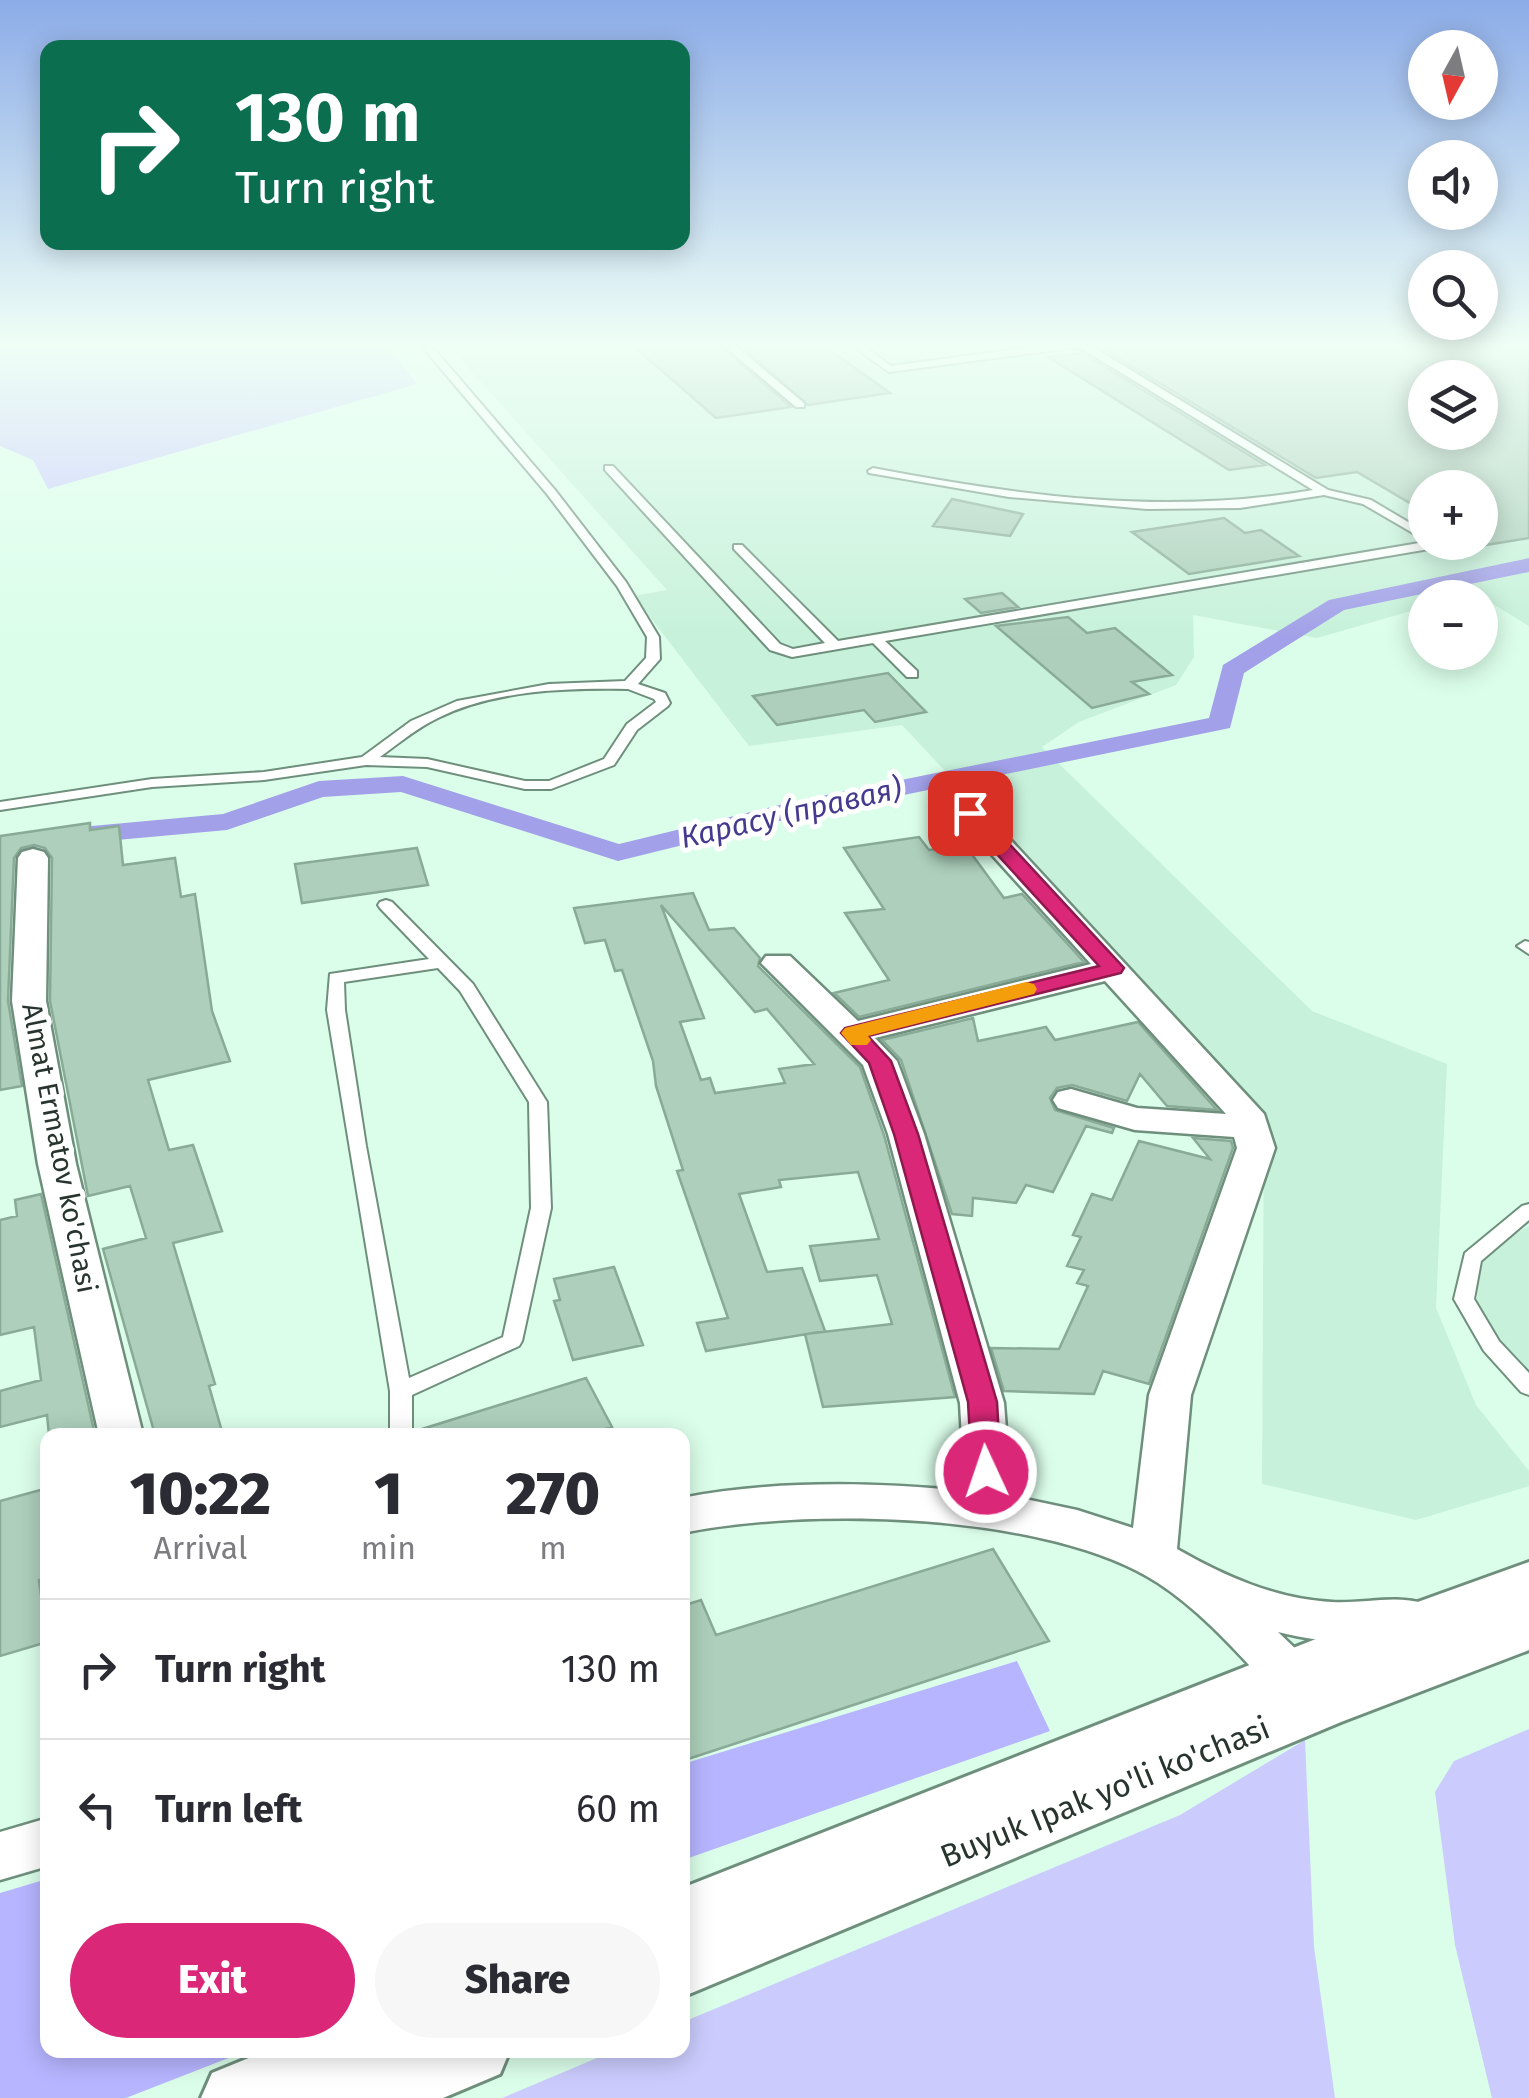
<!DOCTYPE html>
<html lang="en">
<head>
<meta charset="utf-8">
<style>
	body { margin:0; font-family:"Fira Sans",sans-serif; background:#f7f7f7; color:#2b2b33; height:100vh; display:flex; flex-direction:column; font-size:38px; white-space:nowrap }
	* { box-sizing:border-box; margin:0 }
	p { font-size:32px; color:#7c7c81 }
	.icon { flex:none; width:55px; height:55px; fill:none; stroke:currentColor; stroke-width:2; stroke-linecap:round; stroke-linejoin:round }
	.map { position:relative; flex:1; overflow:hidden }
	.sheet { position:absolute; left:40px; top:1428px; width:650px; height:630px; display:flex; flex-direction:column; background:#fff; border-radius:20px; box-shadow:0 5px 25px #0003 }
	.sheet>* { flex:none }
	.guide { position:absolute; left:40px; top:40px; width:650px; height:210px; border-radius:20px; box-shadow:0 5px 25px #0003; background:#0b6e4f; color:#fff; overflow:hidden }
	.needle { width:65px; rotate:188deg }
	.controls { position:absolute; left:1408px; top:30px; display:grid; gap:20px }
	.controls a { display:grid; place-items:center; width:90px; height:90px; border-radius:50%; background:#fff; box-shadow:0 5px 25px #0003; font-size:50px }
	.pin { position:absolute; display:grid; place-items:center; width:85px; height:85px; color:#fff; margin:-42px; border-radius:20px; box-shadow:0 5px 15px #0006 }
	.me { position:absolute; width:110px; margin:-55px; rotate:357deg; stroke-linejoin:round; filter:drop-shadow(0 0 8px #0008) }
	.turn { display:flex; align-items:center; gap:35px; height:210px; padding:0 30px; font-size:45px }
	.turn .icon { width:130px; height:130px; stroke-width:2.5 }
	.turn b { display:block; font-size:70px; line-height:85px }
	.eta { display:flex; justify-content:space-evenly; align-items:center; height:170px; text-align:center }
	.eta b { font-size:60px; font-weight:800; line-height:70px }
	.action { display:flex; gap:20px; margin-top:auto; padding:20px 30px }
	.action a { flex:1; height:115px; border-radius:60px; background:#db2777; color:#fff; font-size:40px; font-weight:800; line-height:115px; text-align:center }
	.action a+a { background:#f7f7f7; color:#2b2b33 }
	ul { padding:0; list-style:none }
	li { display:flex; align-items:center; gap:30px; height:140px; padding:0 30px; border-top:2px solid #e1e1e2 }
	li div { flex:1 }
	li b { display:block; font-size:38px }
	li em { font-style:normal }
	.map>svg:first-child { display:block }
</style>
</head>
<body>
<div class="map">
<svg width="1529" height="2098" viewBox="0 0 1529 2098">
	<rect width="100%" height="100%" fill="#dbfeea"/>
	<path fill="#c7f1da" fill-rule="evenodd" d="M447 344H1529V626L1488 601 1480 602V598H1425V607L1317 638 1193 615 1194 657 1176 685 1079 722 1042 747 1312 1011 1447 1064 1436 1308 1476 1405 1529 1471V1486L1416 1520 1262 1484 1264 1112 902 725 749 746 634 596 667 590ZM1425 378H1480V432H1425ZM1425 488H1480V542H1425Z
		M1529 1226V1374L1476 1312 1480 1254Z"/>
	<path fill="#cbcbfd" d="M0 344H386L417 384 48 489 33 460 0 446Z
		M1529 1729V2098H1492L1455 1945 1435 1792 1454 1761Z
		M1305 1740 1314 1947 1335 2098H502L616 2050H682L683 2022 1180 1815Z"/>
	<path fill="#b7b5ff" d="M1017 1661 1050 1731 683 1860V1764Z
		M47 1879 48 2050H249L126 2098H0V1893Z"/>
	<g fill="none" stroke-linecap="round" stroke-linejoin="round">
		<path fill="#a2a0e8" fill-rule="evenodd" d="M1529 558V572L1344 610 1244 673 1230 728 792 818 618 861 401 792 323 797 227 830 29 848 0 856V839L26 832 223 814 319 781 403 776 619 844 792 802 1209 718 1223 665 1329 600Z"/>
	</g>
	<path fill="#adcfbb" stroke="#89aa97" stroke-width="2.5" fill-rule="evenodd" d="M631 344H718L791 407 716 418Z
		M739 344H821L890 393 808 405Z
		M1153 344H1529V538L1480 546V488H1425V512L1357 472 1316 478 1105 350ZM1425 378H1480V432H1425Z
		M1082 353 1265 465 1229 470 1048 357Z
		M952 499 1023 514 1010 536 933 526Z
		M1224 518 1245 533 1261 530 1299 556 1189 574 1132 532Z
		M1002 593 1018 607 981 613 965 599Z
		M1068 617 1087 633 1115 628 1172 675 1132 682 1149 694 1092 708 996 626Z
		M888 673 926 712 875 722 864 710 777 725 753 696Z
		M90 823V830L119 826 123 865 175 858 181 897 195 894 212 1011 230 1061 148 1080 169 1150 193 1145 222 1231 173 1243 215 1384 209 1386 223 1435H155L103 1249 146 1238 130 1186 88 1196 50 1001 52 858 45 848 34 845 21 848 14 858 8 1001 22 1086 0 1090V836Z
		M919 837 929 850 965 845 1004 898 1022 894 1084 962 859 1017 834 993 889 980 845 913 884 909 844 848Z
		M417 848 428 885 302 903 295 864Z
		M693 893 709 930 734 928 760 958 758 966 860 1067 884 1135 955 1397 823 1407 805 1334 892 1324 877 1275 820 1281 810 1246 879 1239 858 1172 779 1180 781 1187 739 1194 767 1272 802 1268 825 1331 706 1351 697 1323 728 1318 677 1171 683 1170 656 1086 653 1061 622 970 615 971 605 940 585 943 574 908ZM661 905 755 1012 767 1009 814 1064 779 1069 785 1083 715 1093 710 1078 701 1080 680 1022 704 1018Z
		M973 1018 978 1041 1046 1027 1055 1040 1138 1022 1217 1110 1167 1106 1140 1074 1127 1101 1072 1085 1057 1088 1050 1098 1055 1110 1114 1128 1112 1133 1086 1126 1053 1192 1026 1185 1016 1203 973 1198 972 1216 952 1214 901 1060 882 1040Z
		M1193 1138 1231 1141 1233 1148 1149 1384 1103 1371 1094 1394 1004 1391 991 1348 1059 1349 1088 1286 1077 1283 1084 1270 1067 1266 1081 1237 1073 1235 1092 1194 1112 1200 1139 1141 1210 1159Z
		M41 1194 95 1435H49L47 1415 0 1427V1391L41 1380 34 1327 0 1335V1220L17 1216 15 1200Z
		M614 1267 643 1345 573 1360 554 1301 560 1300 554 1279Z
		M586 1378 612 1427 587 1435H422V1429Z
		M48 1488V1577L39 1580 47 1642 0 1656V1501Z
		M993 1549 1049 1641 682 1761V1606L701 1600 716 1635Z"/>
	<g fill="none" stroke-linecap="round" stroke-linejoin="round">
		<g stroke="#6f8f7d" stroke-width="4">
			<path id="service" d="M420 344H430L555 490 626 582 659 637 660 659 638 684 665 693 670 703 668 706 637 730 614 765 551 789H525L427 767 366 765 264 780 152 787 0 810V802L152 779 264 772 362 757 411 721 457 701 549 684 625 681 646 658 647 637 617 586 547 494ZM628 689 654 699 656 702 627 724 604 759 549 781H525L427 759 380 757C399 743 417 728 438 718 494 690 566 688 628 689Z
				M722 344H733L804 403V407H796Z
				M850 344H861L891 366 1056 344H1088L1328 490 1371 500 1425 532V540L1363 504 1324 495 1240 508 1147 509 1009 497 869 473 868 471 873 468C1019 496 1166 516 1313 490L1079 347 889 372Z
				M605 466H613L780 644 793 649 825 643 734 549V545H742L838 641 1425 542H1443L1460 554 1450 557 1435 548 885 641 917 671V677H907L873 643 792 657 770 650 605 470Z
				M386 900 392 902 473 984 547 1102 551 1208 522 1341 519 1346 412 1395V1435H390V1391L327 1010 330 974 429 959 380 908 378 905 380 902ZM438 968 460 991 529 1102 531 1208 503 1337 409 1378 366 1146 345 1010 344 982Z
				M1525 941 1529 942V954L1517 946Z
				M1529 1204V1220L1481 1261 1474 1299 1499 1341 1529 1373V1395L1521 1392 1484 1351 1454 1299 1465 1253 1522 1206Z"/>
		</g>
		<g stroke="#6f8f7d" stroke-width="5">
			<path id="minor" d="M946 778 956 781 1264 1114 1275 1148 1191 1395 1177 1549C1224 1576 1276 1599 1332 1602 1363 1604 1396 1594 1425 1604L1432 1618 1425 1632C1379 1647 1325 1644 1278 1632L1321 1673 1328 1688 1321 1703 1303 1709 1285 1703C1245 1662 1207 1615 1158 1583 1049 1512 808 1507 682 1533V1498C773 1480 874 1482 965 1491L960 1403 888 1134 863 1065 761 963 766 956H790L858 1021 1091 964 936 793 932 787 936 781ZM1105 981 1226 1114 1137 1108 1071 1089 1058 1092 1053 1100 1058 1108 1135 1130 1234 1137 1237 1148 1149 1395 1133 1528 1077 1510 1011 1496 1004 1403 924 1134 897 1061 875 1038Z
				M33 849 44 852 48 858 46 1001 76 1164 143 1435H99L38 1164 12 1001 18 858 22 852Z
				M48 1818V1866L0 1880V1832Z"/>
		</g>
		<g stroke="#6f8f7d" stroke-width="6">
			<path id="tertiary" d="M1529 1562V1650L1341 1722 682 1997V1888L1326 1635Z
				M268 2050H510L500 2074 443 2098H201L212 2073Z"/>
		</g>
		<use href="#service" fill="#fff" fill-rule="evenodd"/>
		<use href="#minor" fill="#fff" fill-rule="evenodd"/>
		<use href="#tertiary" fill="#fff" fill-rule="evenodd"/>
	</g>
	<linearGradient id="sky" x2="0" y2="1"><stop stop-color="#8cace8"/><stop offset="0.54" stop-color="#effff6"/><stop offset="1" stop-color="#effff6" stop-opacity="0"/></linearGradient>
	<rect width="1529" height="638" fill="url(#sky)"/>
	<path fill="#db2777" stroke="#8e194d" stroke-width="2.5" d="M970 807 977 809 1124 968 1121 973 868 1036 891 1061 918 1134 997 1402 1001 1472 997 1480 986 1483 976 1480 972 1472 968 1402 894 1134 869 1063 841 1033 845 1028 1099 966 963 817 961 813Z"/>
	<path fill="#f59e0b" d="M1026 982 1034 984 1037 989 1034 994 868 1036 871 1040 867 1045H851L841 1033 845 1028Z"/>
	<g text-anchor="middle" stroke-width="10" stroke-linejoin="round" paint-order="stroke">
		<g font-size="28" fill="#28352e" stroke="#fff">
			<text transform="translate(60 1148) rotate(79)" y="10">Almat Ermatov ko'chasi</text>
		</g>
		<g font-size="30" font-style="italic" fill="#453a8e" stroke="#fff">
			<text transform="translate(791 813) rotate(-13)" y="10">Карасу (правая)</text>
		</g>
		<g font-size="32" fill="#28352e" stroke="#fff">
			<text transform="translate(1105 1792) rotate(-22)" y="11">Buyuk Ipak yo'li ko'chasi</text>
		</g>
	</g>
</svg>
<div class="controls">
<a><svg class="needle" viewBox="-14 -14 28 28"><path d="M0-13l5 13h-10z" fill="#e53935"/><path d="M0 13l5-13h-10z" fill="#7c7c81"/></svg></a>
<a><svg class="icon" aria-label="sound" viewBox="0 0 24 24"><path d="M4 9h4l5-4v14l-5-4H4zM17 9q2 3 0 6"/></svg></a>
<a><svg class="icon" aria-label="search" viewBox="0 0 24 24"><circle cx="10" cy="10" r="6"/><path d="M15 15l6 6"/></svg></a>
<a><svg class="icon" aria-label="layers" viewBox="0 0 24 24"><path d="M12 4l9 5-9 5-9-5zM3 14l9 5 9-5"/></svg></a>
<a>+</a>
<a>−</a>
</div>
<div class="pin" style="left:970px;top:813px;background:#d93025"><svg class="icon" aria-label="arrive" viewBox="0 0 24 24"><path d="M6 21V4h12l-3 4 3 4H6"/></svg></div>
<svg class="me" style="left:986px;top:1472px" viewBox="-20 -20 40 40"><circle r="17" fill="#db2777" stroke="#fff" stroke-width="3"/><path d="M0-11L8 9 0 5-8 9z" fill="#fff"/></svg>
<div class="guide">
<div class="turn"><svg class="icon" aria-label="right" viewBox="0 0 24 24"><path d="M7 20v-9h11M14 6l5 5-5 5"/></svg><div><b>130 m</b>Turn right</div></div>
</div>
<section class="sheet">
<div class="eta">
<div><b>10:22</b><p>Arrival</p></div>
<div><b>1</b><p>min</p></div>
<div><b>270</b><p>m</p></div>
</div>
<ul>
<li><svg class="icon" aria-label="right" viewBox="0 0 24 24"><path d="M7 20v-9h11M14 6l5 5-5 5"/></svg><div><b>Turn right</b></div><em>130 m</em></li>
<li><svg class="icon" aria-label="left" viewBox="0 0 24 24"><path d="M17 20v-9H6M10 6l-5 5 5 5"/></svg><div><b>Turn left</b></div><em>60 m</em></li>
</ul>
<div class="action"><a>Exit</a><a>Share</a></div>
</section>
</div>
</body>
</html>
